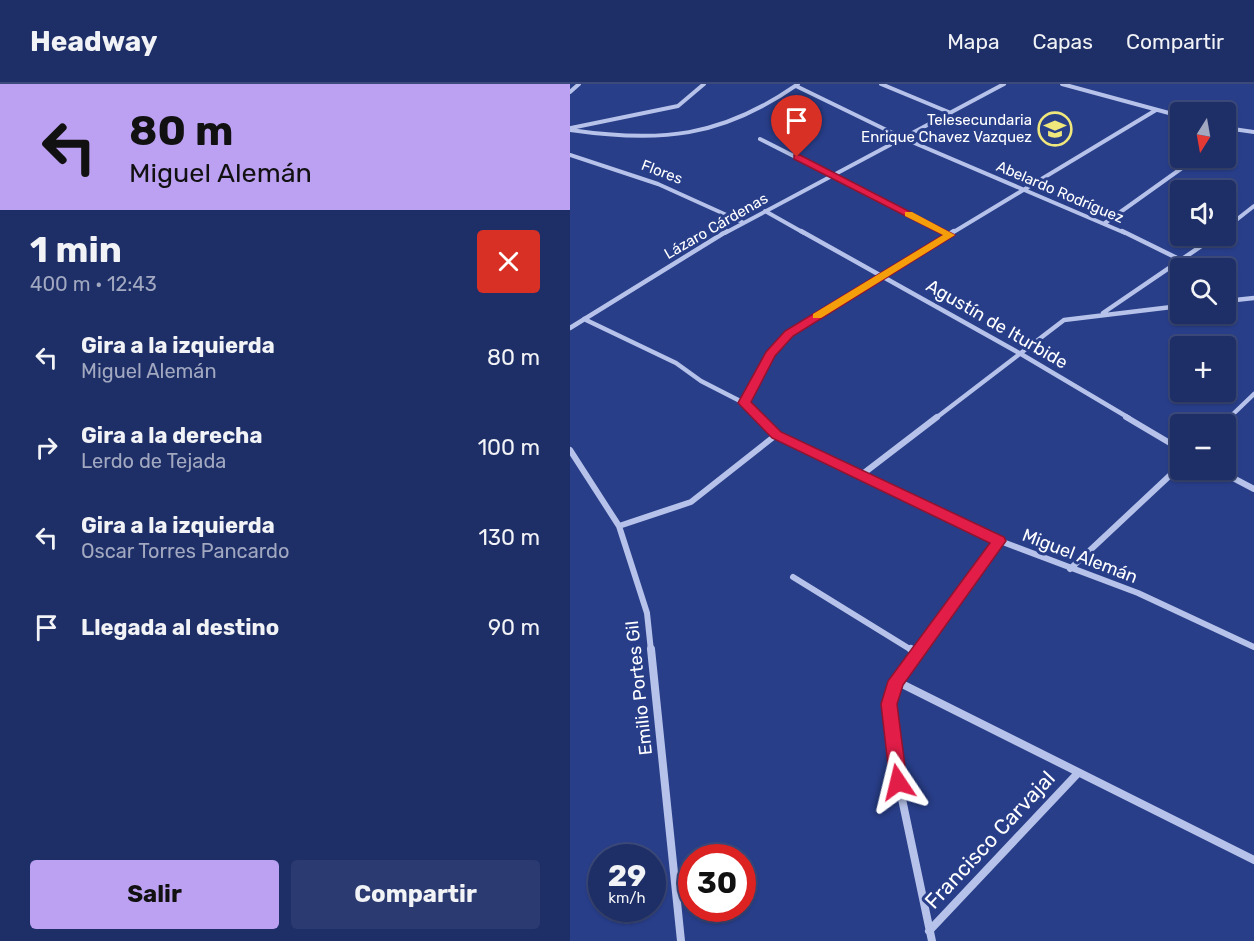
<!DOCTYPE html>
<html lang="es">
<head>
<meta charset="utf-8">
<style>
	body { margin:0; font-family:Rubik,sans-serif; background:#2b3a70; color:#f1f3f6; height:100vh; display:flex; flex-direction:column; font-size:22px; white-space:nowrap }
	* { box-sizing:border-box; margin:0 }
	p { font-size:20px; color:#a1a8c0 }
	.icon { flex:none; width:33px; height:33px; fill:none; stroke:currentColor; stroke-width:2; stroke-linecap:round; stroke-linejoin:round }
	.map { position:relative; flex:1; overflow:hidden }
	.details { display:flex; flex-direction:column; background:#1e2e67; width:570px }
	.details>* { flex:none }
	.guide { background:#bca0f2; color:#111; overflow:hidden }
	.needle { width:39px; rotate:191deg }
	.tools { position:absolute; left:600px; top:18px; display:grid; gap:12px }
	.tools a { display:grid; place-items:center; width:66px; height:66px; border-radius:6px; background:#1e2e67; box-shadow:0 2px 4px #0004,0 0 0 2px #3c4a7b; font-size:30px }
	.speed { position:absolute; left:18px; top:760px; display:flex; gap:12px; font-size:30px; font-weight:700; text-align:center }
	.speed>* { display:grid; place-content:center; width:78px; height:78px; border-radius:50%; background:#1e2e67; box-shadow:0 2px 4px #0004,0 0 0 2px #3c4a7b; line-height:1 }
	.speed small { font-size:15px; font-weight:400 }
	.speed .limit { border:9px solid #d22; background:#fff; color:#111 }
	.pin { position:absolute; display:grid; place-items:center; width:51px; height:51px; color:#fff; margin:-62px -26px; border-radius:50% 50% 50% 0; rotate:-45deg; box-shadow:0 0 6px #0007 }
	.pin .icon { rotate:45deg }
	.me { position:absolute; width:66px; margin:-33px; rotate:350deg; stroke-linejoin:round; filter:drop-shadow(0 0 4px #0008) }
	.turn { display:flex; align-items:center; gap:21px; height:126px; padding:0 30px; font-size:27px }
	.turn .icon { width:78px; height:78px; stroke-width:2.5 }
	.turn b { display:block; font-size:42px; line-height:51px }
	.round { display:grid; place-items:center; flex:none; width:63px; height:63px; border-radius:6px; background:#2b3a70 }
	.head { display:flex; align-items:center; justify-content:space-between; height:102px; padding:0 30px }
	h1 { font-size:36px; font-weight:700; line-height:45px }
	.primary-button { display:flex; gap:12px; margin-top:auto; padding:12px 30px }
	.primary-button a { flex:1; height:69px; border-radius:6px; background:#bca0f2; color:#111; font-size:24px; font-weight:700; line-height:69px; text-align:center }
	.primary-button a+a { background:#2b3a70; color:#f1f3f6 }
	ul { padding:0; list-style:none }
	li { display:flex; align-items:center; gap:18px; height:90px; padding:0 30px }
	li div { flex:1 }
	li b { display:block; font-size:22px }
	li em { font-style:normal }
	header { display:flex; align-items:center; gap:36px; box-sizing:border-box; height:84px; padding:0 30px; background:#1e2e67; border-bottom:2px solid #3c4a7b }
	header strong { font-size:28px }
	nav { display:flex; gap:33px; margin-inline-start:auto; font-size:21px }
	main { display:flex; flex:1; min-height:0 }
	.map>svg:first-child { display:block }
</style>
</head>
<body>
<header>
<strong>Headway</strong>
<nav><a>Mapa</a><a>Capas</a><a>Compartir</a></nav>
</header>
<main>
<section class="details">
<div class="guide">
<div class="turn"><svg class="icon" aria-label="left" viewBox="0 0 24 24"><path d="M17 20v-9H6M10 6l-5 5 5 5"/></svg><div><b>80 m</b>Miguel Alemán</div></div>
</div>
<div class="head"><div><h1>1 min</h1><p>400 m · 12:43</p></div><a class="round" style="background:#d93025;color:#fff"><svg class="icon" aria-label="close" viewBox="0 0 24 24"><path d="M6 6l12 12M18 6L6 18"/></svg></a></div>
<ul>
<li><svg class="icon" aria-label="left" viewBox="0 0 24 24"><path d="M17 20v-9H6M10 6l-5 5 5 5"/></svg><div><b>Gira a la izquierda</b><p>Miguel Alemán</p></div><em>80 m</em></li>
<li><svg class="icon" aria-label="right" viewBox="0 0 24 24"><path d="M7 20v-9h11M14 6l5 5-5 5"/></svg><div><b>Gira a la derecha</b><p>Lerdo de Tejada</p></div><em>100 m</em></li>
<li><svg class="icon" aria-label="left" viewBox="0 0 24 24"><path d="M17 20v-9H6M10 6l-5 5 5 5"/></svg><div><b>Gira a la izquierda</b><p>Oscar Torres Pancardo</p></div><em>130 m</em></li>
<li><svg class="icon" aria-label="arrive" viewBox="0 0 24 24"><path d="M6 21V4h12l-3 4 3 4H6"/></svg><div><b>Llegada al destino</b></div><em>90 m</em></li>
</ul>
<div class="primary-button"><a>Salir</a><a>Compartir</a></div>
</section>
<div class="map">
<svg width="684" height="857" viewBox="0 0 684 857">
	<rect width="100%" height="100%" fill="#283e89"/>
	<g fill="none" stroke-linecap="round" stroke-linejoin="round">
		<path stroke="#b6c2e9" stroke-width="4" d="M311 0 381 29
			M492 0 610 32
			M226 2 335 55 555 149
			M0 8 9 0
			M1 44 108 22 134 0
			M656 44 684 48
			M0 46C90 59 151 54 228 0
			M656 53 665 46
			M190 55 376 149
			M0 71 88 100 172 138
			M195 127 234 149
			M535 139 626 74
			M656 144 684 122
			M155 149 434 0
			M382 149 586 26"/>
		<path stroke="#b6c2e9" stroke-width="4.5" d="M231 147 451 270 559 334
			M373 147 380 151
			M552 147 613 177
			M656 217 684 214
			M533 229 646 152
			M14 235 106 279 131 297 174 319 189 334
			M0 244 157 147
			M174 319 200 270 219 250 384 147
			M366 334 494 236 610 222
			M659 334 684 310"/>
		<path stroke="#b6c2e9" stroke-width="6" d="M188 333 206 351 430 457 568 509 684 563
			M556 333 610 365
			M653 340 660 333
			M0 366 49 442 77 529 81 567
			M648 386 684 405
			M290 392 367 333
			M49 442 121 418 206 351
			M500 485 610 382
			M223 493 343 567
			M349 567 430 457"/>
		<path stroke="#b6c2e9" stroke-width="8" d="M81 565 111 857
			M341 565 347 569
			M350 565 326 597 319 620 324 677 362 857
			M326 597 684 776
			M359 847 508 689"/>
	</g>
	<path fill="#e11d48" stroke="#92132f" stroke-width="1.5" d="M224 71H230L385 151 223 252 205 272 181 318 211 348 434 453 436 457 333 601 327 620 337 698 335 704 328 706 322 704 320 698 311 620 318 597 420 459 202 354 168 319 196 268 215 247 373 151 224 75Z"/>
	<path fill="#f59e0b" d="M335 128H342L385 151 251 234H243V230L373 151 335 132Z"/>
	<defs>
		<g id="school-ring" transform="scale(1.725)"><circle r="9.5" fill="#283e89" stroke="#f0e77c" stroke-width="1.5"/><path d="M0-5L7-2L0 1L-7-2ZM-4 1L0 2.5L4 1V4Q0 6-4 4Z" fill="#f0e77c"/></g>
	</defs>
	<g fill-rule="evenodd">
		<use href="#school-ring" x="485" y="45"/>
	</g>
	<g text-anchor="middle" stroke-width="6" stroke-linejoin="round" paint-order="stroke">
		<g font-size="15" fill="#fff" stroke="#283e89" text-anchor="end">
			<text x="462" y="41">Telesecundaria<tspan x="462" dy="17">Enrique Chavez Vazquez</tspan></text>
		</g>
		<g font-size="15" fill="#fff" stroke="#283e89">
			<text transform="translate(92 88) rotate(21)" y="5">Flores</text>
			<text transform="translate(490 108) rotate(23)" y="5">Abelardo Rodríguez</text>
			<text transform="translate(146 142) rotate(-30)" y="5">Lázaro Cárdenas</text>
		</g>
		<g font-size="18" fill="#fff" stroke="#283e89">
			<text transform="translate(427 240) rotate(30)" y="6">Agustín de Iturbide</text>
			<text transform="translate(510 472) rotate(21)" y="6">Miguel Alemán</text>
			<text transform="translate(69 604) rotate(-96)" y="6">Emilio Portes Gil</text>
		</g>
		<g font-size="21" fill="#fff" stroke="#283e89">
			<text transform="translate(420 756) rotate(-47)" y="7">Francisco Carvajal</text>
		</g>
	</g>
</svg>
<div class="tools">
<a><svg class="needle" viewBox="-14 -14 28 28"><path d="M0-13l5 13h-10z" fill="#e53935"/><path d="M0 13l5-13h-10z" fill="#a1a8c0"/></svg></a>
<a><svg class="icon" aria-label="sound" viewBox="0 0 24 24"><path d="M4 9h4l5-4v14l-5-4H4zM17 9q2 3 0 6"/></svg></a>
<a><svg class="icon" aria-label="search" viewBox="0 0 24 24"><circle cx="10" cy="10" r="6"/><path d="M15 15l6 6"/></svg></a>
<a>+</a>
<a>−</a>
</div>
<div class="speed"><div>29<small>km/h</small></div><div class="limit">30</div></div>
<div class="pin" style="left:227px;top:73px;background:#d93025"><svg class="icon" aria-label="arrive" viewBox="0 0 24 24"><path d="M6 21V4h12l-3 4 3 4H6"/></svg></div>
<svg class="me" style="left:328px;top:698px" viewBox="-20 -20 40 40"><path d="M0-17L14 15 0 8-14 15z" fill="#e11d48" stroke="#fff" stroke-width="4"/></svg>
</div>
</main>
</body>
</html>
